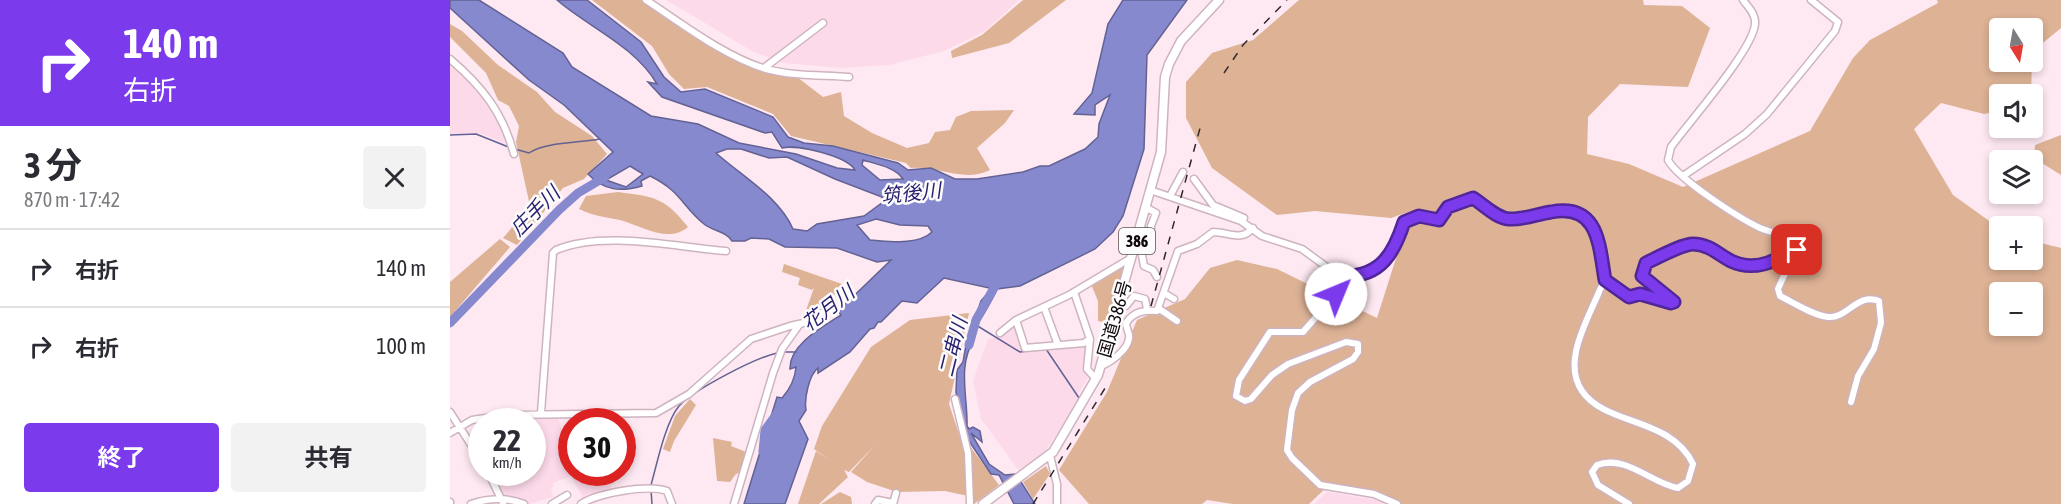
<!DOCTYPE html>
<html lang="ja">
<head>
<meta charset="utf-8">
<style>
	body { margin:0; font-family:"Asap Condensed","Noto Sans JP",sans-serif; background:#f2f2f3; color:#2b2b33; height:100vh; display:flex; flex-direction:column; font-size:22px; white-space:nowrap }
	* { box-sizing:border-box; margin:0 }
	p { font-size:20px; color:#7c7c81 }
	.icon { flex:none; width:33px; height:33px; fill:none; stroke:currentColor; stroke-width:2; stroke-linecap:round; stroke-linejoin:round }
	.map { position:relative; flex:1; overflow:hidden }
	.sheet { display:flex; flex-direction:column; background:#fff; width:450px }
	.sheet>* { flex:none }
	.top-card { background:#7c3aed; color:#fff; overflow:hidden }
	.needle { width:39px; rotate:169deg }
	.fabs { position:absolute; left:1539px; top:18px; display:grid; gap:12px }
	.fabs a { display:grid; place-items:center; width:54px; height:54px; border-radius:6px; background:#fff; box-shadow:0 3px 9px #0003; font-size:30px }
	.speed { position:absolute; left:18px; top:408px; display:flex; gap:12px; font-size:30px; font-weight:700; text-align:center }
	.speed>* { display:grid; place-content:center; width:78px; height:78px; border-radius:50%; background:#fff; box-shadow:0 3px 9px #0003; line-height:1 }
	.speed small { font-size:15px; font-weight:400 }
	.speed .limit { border:9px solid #d22; background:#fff; color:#111 }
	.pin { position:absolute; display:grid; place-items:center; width:51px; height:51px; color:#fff; margin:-26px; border-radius:12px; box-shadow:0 3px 9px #0006 }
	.me { position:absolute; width:66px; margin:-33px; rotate:45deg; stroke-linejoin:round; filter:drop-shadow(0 0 4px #0008) }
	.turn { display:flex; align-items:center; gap:21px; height:126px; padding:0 24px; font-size:27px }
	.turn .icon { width:78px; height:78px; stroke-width:2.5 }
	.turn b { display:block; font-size:42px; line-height:51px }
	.round { display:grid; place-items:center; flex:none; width:63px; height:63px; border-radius:6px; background:#f2f2f3 }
	.headline { display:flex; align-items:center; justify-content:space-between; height:102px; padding:0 24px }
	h1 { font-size:36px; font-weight:700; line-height:45px }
	.action { display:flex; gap:12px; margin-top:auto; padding:12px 24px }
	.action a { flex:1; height:69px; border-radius:6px; background:#7c3aed; color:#fff; font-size:24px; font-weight:700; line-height:69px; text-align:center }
	.action a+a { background:#f2f2f3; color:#2b2b33 }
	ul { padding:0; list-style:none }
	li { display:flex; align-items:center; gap:18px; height:78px; padding:0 24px; border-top:2px solid #e1e1e2 }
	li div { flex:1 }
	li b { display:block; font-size:22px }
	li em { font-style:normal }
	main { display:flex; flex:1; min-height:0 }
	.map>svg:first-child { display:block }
</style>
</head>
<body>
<main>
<section class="sheet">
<div class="top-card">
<div class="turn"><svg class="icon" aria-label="right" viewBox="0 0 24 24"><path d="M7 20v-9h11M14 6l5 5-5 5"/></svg><div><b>140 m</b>右折</div></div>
</div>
<div class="headline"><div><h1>3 分</h1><p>870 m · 17:42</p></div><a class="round"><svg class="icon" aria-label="close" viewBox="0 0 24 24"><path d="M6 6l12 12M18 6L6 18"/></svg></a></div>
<ul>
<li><svg class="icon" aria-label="right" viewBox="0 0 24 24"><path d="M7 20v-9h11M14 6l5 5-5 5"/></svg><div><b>右折</b></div><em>140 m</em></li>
<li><svg class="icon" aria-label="right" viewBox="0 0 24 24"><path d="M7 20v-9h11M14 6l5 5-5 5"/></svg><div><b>右折</b></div><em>100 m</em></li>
</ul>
<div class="action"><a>終了</a><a>共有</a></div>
</section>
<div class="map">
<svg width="1611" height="504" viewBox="0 0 1611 504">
	<rect width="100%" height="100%" fill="#fee8f2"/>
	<path fill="#fddaea" d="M216 0H569L535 31 494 51 439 65 391 68 333 63 302 51Z
		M0 57 22 75 44 100 59 145 29 133 0 134Z
		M565 325 574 350 636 345V369L639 376 628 394 630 398 596 450 570 472 531 419 523 381 538 339 552 336Z
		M107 415 114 436 121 438 122 472 160 473 161 492 141 495 134 500 121 476 103 483V487L101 488 103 497 79 504 56 499 43 473 82 472V422L62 421 61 417Z
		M877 492 928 500 936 504H864Z"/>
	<path fill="#ddb295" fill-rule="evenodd" d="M142 0H193L247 37 314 72 347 77 373 97 391 92 394 116 422 133 457 148 479 143 485 132 500 130 506 117 521 111 564 110 555 123 527 148 540 170C515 183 488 166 461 168L456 163 341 136 323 114 257 87 234 89 219 74 202 46Z
		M573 0H616L559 43 502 58 501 51 532 35Z
		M849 0H1193L1194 5 1232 6 1260 28 1238 87 1170 84 1138 117 1137 154 1179 164 1233 187 1360 131 1403 58 1420 40 1488 3 1487 0H1611V28L1583 51 1582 28H1550V62H1582L1581 94H1550L1549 111 1534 114 1491 103 1464 129 1503 195 1549 228 1550 260H1582L1583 241 1611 248V504H952L911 488 881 483 859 504H783L757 500 752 504H639L609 470 657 392 687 320 735 299 760 268 787 260 827 269 927 318 961 211 941 218 865 211 827 215 762 168 736 118V82L762 53 803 40ZM1550 292H1582V326H1550Z
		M0 24 12 31 48 65 87 92 105 112 142 136 157 154 134 179 113 188 67 245 53 238 80 206 66 142 69 126 59 106 48 100 36 73 0 37Z
		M1611 135V175L1584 158 1585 145Z
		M168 192C205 197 214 197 238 227 218 244 192 226 170 220 155 217 143 216 129 209L136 196Z
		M50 239 60 247 0 317V282Z
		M334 264 392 284 393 287 357 319 354 316 364 288 362 290 348 285 350 278 332 272Z
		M672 266 674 269 659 323 648 321V301L641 284Z
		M519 313 499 404 516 455 518 496 495 491 447 492 417 482 401 472 425 445 399 472 394 470 398 477 369 504H348L366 451 380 460 364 449 372 426 421 347 460 320Z
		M240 399 246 405 224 441 220 452 213 449 225 416Z
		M263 438 282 442 281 446 296 452 292 472 286 474 280 482 267 481Z
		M519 445 549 485 524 504H523Z
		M596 466 600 474 583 499 573 482Z
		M390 492 401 497 402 504H371Z"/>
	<path fill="#8689ce" stroke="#636294" stroke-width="1.5" fill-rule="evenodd" d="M0 0H29L113 53 122 67 201 116 248 124 289 143 346 154 387 168 405 170C397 156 347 144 332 148L322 132 315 133 212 97 198 82 207 84C185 46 138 27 107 0H137L191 42 214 77 231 92 255 89 323 117 338 137 354 143 383 146 448 163 458 170 481 168 505 179H527L573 172 590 166H599L635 149 648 137 649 124 660 95 645 105V115L624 114 642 93 658 24 673 0H737L697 55 694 149 673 216 663 232 645 249 570 286 547 289C540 305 531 319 521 333L524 340C507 365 518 399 517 426L519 429 523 427 530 431 532 442 521 433 539 464 555 475 566 474 585 504H564L549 475 541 474 513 432 506 392 507 370 513 362 516 345 531 301 537 294 532 304 530 319 544 295V289L494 278 467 303 452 301 431 322H428L424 328 420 329 400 352 368 373V368C359 375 354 399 356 410L349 421 358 439 335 504H294L327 397 332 398C340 389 345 380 346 367L340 369C339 345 372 327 391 315L388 311 441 260 427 262 387 248 335 247 319 239 301 238 295 241H282C276 231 262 231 254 224 231 205 231 191 200 176L191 181 192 186C171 192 154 191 138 174L163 152 114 105 79 80 0 8ZM277 149H291L319 158 337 157 385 179 432 197 433 202 414 216 367 224 357 231 343 229C329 197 293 177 266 153ZM413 160C426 164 445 167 453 179L430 180 412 165ZM180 166 193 174 176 187 156 180ZM426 219 450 225 478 226 482 232C467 246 438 241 420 240L407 225Z"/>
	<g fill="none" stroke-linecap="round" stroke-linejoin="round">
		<path stroke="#636294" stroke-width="1.5" d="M0 135 26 134 61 148
			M65 149 79 153C95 142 129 143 150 139
			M526 325 570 352 577 351
			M596 349 629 398
			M335 352H346
			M201 485C207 464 215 423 229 406 243 390 305 358 327 353
			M201 490 202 504"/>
		<path stroke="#8689ce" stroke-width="9" d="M0 323 109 210 128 193 155 177
			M519 345 526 320 549 279
			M313 452 315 430 329 411"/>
		<g stroke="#ceb4c0" stroke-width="9">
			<path id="minor" d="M196 0C231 23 275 57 316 69 342 76 372 75 399 77
				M1293 0C1298 7 1306 14 1305 24 1303 50 1239 122 1221 147L1218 160C1228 179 1289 218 1310 228 1322 233 1337 236 1350 240L1328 289 1330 296C1344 303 1362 315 1378 317 1397 319 1408 292 1429 301L1431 323 1424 349 1408 376 1401 402
				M0 59C32 86 53 113 64 154
				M314 68 373 23
				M1233 176 1295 134 1317 114 1385 31 1388 22 1361 0
				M744 179 763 205 794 218
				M700 190 791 221 812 236 852 249 878 268 896 276 917 274 936 261 948 240 954 222 969 216 989 220 998 207 1023 198C1034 205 1046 217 1058 219 1088 224 1138 189 1147 239 1150 251 1156 268 1155 280 1154 284 1150 288 1149 292 1137 321 1112 362 1132 391 1156 426 1221 417 1243 464L1238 481 1228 488C1202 484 1176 454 1147 465L1142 472 1148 485 1179 504
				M720 196 733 172
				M695 207 706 213 701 226V239L691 250 694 266 703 270 707 277
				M896 276 886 294 853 332H820L789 380 786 396 795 401 801 399 822 375 838 364 896 342 908 344V352L903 359 860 382 848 393 842 410 837 450 842 458 870 485 924 494 947 504
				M1155 280 1179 297 1190 294 1220 303 1224 302 1222 299 1192 276 1196 263C1207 258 1233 244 1244 244 1257 245 1269 252 1279 259 1301 275 1330 260 1348 246
				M624 292 640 339 637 369 646 379
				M714 293 724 299
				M594 307 608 345
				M668 308 676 306 684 296 695 299 697 309
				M708 308 727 321
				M566 320 575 348 634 343 640 339
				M550 333 566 320 619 295 681 258
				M651 366C661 362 678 350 679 338 680 333 676 329 676 323 684 311 695 310 707 311L728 251 747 244 763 232C779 232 791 242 803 228
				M505 399 518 453 520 504
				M0 412 32 462
				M91 413 103 253 106 250C154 230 225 247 276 251
				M0 433 22 420 56 415 206 413 239 394 301 339 340 326 358 322 376 310
				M600 456 607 484V504
				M38 472 53 503
				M0 502V504
				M21 504C37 498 57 497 74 504
				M102 504 117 495
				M131 504C148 493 198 484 217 491L222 504
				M284 504 323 373 332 349 349 325
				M425 504 428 500 443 503
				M443 504 446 493"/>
		</g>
		<g stroke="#ceb4c0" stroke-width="11">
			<path id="highway" d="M533 504 603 452 648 375 711 152 715 77 719 64 731 41 769 0"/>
		</g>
		<use href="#minor" stroke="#fff" stroke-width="6"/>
		<use href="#highway" stroke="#fff" stroke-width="8"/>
		<path stroke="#31272b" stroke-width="1.5" stroke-dasharray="8 8" stroke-linecap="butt" d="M774 73 793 45 837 0
			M701 306 752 121
			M583 504 657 385"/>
	</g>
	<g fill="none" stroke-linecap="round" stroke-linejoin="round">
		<g stroke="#51269a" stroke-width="15">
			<path id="route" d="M886 294 896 276C931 276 944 253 954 222L969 216 989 220 998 207 1023 198C1034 205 1046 218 1059 219 1073 220 1087 214 1101 212 1149 203 1149 245 1155 280L1179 297 1190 294 1221 303 1224 302 1192 276 1196 263C1207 258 1232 244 1243 244 1259 244 1269 255 1281 261 1306 273 1330 260 1349 245L1347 250"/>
		</g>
		<use href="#route" stroke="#7c3aed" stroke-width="10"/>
	</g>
	<g text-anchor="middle" stroke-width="5" stroke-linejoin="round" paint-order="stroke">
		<rect fill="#fcfcfc" stroke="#585154" stroke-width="1.5" x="669" y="228" width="36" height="26" rx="4.5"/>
		<g font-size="16" font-weight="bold" fill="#11080c">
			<text x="687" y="247">386</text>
		</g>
		<g font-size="18" fill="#11080c" stroke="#fcfcfc">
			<text transform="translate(665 319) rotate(-74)" y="6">国道386号</text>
		</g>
		<g font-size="20" font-style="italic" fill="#291e6f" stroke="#fcfcfc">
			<text transform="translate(461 193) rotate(-6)" y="7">筑後川</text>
			<text transform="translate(85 211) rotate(-45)" y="7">庄手川</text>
			<text transform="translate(378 308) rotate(-38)" y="7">花月川</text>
			<text transform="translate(503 347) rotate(-76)" y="7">二串川</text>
		</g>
	</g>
</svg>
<div class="fabs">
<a><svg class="needle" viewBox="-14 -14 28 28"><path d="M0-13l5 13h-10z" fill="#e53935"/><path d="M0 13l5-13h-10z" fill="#7c7c81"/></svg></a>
<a><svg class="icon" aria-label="sound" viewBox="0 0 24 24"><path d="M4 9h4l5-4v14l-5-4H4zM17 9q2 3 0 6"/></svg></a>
<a><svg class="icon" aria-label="layers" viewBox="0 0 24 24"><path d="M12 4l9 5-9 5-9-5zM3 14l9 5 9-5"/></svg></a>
<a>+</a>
<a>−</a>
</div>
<div class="speed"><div>22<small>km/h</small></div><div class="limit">30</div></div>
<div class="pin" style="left:1347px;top:250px;background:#d93025"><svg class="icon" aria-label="arrive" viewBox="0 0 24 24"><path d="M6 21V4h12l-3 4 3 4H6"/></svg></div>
<svg class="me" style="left:886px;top:294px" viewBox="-20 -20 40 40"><circle r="19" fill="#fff"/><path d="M0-13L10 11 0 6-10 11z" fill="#7c3aed"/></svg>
</div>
</main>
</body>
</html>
